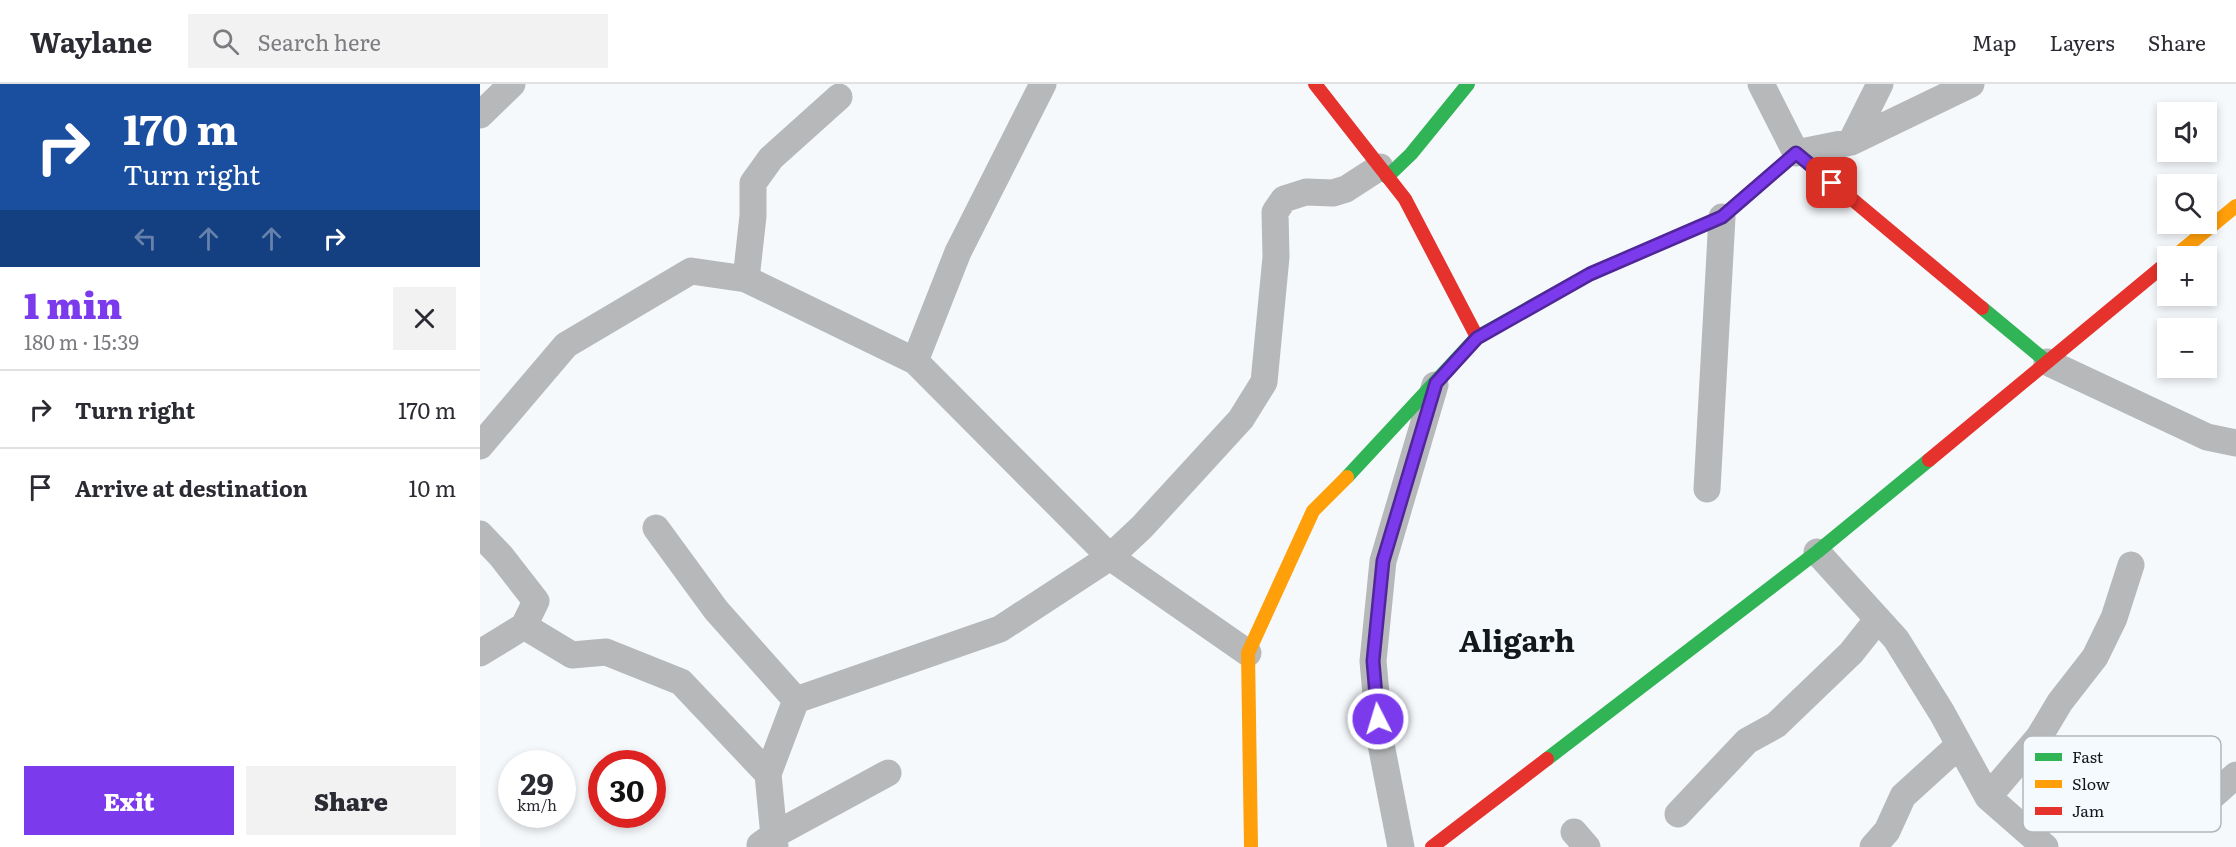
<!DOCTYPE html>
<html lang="en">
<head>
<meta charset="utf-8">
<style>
	body { margin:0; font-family:Literata,serif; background:#f2f2f3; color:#2b2b33; height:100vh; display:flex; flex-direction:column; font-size:22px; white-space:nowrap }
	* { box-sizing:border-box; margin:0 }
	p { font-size:20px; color:#7c7c81 }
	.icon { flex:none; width:33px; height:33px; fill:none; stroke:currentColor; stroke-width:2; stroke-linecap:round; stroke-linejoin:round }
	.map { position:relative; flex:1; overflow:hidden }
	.sheet { display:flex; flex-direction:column; background:#fff; width:480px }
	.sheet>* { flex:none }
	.banner { background:#1a4fa0; color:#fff; overflow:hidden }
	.controls { position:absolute; left:1677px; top:18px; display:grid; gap:12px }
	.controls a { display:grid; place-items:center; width:60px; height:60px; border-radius:0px; background:#fff; box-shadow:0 3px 9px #0003; font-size:30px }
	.speed { position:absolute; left:18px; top:666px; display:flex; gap:12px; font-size:30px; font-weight:700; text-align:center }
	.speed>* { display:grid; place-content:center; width:78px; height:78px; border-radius:50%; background:#fff; box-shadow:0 3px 9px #0003; line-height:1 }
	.speed small { font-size:15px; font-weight:400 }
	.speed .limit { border:9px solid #d22; background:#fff; color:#111 }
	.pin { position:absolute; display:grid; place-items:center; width:51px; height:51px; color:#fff; margin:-26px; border-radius:12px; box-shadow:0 3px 9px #0006 }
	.me { position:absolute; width:66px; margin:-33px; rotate:355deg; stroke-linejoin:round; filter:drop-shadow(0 0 4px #0008) }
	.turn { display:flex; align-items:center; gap:21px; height:126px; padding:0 24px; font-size:27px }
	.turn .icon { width:78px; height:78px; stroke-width:2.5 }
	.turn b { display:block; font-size:42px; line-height:51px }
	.lanes { display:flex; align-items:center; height:57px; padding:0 24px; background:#0003; justify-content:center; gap:30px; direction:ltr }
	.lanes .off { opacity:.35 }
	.round { display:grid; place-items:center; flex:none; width:63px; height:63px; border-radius:0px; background:#f2f2f3 }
	.headline { display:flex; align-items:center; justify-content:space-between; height:102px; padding:0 24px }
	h1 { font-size:36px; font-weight:800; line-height:45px; color:#7c3aed }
	.cta { display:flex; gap:12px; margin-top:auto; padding:12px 24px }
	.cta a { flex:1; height:69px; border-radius:0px; background:#7c3aed; color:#fff; font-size:24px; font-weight:800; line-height:69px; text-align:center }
	.cta a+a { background:#f2f2f3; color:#2b2b33 }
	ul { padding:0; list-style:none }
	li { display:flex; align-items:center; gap:18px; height:78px; padding:0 24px; border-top:2px solid #e1e1e2 }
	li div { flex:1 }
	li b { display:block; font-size:22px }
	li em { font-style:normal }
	header { display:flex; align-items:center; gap:36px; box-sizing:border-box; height:84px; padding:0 30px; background:#fff; border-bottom:2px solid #e1e1e2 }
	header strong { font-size:28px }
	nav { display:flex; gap:33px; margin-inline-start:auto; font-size:21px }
	.search { width:420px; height:54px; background:#f2f2f3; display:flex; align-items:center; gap:15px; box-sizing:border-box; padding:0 21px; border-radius:0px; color:#7c7c81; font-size:22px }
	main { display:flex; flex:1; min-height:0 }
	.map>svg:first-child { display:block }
</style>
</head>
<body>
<header>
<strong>Waylane</strong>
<div class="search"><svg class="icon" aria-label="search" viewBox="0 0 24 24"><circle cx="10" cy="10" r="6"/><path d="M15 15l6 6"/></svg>Search here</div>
<nav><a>Map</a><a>Layers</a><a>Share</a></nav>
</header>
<main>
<section class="sheet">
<div class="banner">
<div class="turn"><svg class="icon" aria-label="right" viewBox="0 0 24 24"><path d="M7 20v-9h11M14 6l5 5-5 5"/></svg><div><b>170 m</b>Turn right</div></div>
<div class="lanes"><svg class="icon off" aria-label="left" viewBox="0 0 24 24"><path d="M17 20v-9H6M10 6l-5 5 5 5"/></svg><svg class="icon off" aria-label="ahead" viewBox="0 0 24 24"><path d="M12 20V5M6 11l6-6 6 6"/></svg><svg class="icon off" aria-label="ahead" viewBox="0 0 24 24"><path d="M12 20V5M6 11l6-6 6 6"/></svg><svg class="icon" aria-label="right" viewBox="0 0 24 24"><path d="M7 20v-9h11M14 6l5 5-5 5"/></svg></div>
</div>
<div class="headline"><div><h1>1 min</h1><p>180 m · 15:39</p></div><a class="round"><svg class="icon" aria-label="close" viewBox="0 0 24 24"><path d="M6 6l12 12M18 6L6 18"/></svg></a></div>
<ul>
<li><svg class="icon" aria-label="right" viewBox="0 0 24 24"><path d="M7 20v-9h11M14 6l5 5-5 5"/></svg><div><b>Turn right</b></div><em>170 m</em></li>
<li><svg class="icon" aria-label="arrive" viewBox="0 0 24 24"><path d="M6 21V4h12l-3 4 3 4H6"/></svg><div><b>Arrive at destination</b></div><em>10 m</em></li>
</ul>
<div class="cta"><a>Exit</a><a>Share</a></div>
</section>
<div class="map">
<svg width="1756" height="763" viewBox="0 0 1756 763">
	<rect width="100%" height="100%" fill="#f6f9fc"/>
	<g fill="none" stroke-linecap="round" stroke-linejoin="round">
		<path stroke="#b6b8ba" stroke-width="27" d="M1281 0 1316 69 1371 58 1491 0
			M0 31 32 0
			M1371 58 1400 0
			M266 195 273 132V99L291 74 359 13
			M435 277 478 168 563 0
			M1567 278 1727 353 1756 359
			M0 362 86 261 211 187 266 195 435 277 630 473 768 569
			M1227 405 1242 133
			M176 444 236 526 316 616 520 545 630 473 662 443 761 335 784 298 796 173 795 128 804 115 826 108 853 109 866 105 900 83
			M0 450 21 472 56 517 44 542
			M1337 468 1416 555 1462 629 1508 713 1565 763
			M0 569 44 542 92 571 126 568 201 598 288 690
			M1508 713 1559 653 1580 618 1615 573 1634 534 1651 481
			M1719 724 1756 691
			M1198 730 1267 657 1296 641 1371 569 1398 535
			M1094 748 1107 763
			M280 761 294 751 408 689
			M295 763 288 690 316 616
			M921 763 900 655 893 577 903 477 955 301
			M1393 763 1407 747 1423 712 1478 662"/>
		<path stroke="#30b455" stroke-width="14" d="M907 93 931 70 988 0
			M1502 224 1567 278
			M867 393 997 253 1110 190 1242 133 1316 69 1330 80
			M1067 675 1337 468 1449 376"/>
		<path stroke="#ff9f0a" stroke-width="14" d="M1695 172 1756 122
			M771 763 768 569 833 427 867 393"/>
		<path stroke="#e5322d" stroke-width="14" d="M835 0 925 115 997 253
			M1330 80 1502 224
			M1449 376 1688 178
			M952 763 1067 675"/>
	</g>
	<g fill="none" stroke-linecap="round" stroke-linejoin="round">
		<g stroke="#51269a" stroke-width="15">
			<path id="route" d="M898 635 893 577 903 477 956 299 997 254 1110 190 1242 133 1316 69 1352 99"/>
		</g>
		<use href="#route" stroke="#7c3aed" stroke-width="10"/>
	</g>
	<g text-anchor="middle" stroke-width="5" stroke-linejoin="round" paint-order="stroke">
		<g font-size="30" font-weight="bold" fill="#12181b" stroke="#f4fafe">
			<text x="1037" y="568">Aligarh</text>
		</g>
	</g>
	<rect x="1543" y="652" width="198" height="96" rx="9" fill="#f4fafe" stroke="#b0b6ba" stroke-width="1.5"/>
	<rect x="1555" y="669" width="27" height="8" fill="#30b455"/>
	<rect x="1555" y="696" width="27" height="8" fill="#ff9f0a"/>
	<rect x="1555" y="723" width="27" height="8" fill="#e5322d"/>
	<g font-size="16" fill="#12181b">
		<text x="1592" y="679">Fast</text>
		<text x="1592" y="706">Slow</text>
		<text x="1592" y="733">Jam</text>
	</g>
</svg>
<div class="controls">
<a><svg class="icon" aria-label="sound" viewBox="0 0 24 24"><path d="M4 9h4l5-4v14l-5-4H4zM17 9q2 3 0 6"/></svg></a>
<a><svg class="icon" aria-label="search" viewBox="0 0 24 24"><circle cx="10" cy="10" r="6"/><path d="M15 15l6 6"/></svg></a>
<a>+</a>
<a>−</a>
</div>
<div class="speed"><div>29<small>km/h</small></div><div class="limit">30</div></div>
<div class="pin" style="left:1352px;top:99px;background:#d93025"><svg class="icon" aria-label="arrive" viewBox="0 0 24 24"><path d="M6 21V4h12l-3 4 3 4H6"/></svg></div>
<svg class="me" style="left:898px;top:635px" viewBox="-20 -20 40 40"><circle r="17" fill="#7c3aed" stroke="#fff" stroke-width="3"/><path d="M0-11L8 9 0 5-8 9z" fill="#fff"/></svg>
</div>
</main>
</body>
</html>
